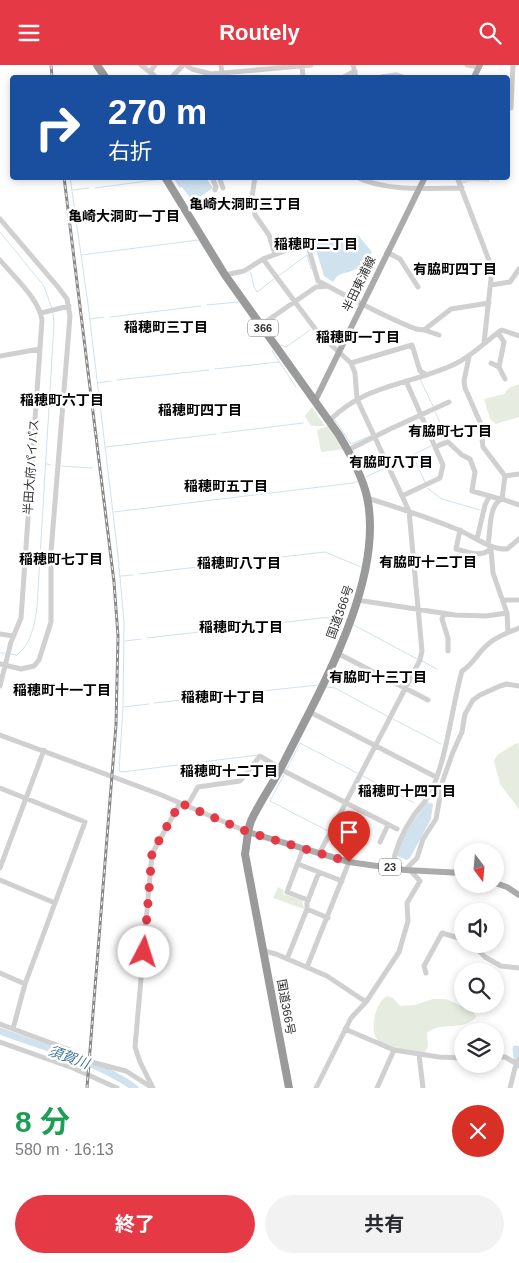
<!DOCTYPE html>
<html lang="ja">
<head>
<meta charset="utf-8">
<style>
	body { margin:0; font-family:Helvetica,"Noto Sans JP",sans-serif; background:#f2f2f3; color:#2b2b33; height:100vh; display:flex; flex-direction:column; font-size:19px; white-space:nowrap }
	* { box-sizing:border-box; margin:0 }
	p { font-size:16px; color:#7c7c81 }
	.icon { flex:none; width:28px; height:28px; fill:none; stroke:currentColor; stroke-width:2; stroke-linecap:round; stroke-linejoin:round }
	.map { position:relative; height:1023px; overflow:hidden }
	.panel { display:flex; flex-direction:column; background:#fff; flex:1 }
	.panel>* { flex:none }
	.banner { position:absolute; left:10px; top:10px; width:500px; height:105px; border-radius:5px; box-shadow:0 2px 8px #0003; background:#1a4fa0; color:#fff; overflow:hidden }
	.needle { width:32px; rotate:164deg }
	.controls { position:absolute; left:454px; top:778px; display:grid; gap:10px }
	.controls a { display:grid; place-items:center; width:50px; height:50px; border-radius:50%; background:#fff; box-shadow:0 2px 8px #0003; font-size:25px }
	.pin { position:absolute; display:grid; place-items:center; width:42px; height:42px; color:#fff; margin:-51px -21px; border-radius:50% 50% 50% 0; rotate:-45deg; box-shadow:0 0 5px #0007 }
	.pin .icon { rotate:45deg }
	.me { position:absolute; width:55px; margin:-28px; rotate:5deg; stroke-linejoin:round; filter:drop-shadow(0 0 4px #0008) }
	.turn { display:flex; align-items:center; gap:18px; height:105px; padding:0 15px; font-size:22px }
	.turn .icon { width:65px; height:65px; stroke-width:2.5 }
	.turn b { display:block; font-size:35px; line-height:42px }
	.round { display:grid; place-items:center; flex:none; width:52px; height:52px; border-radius:26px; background:#f2f2f3 }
	.head { display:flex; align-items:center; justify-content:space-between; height:85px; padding:0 15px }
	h1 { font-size:30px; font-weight:700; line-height:38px; color:#1e9e55 }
	.button { display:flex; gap:10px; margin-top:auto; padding:10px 15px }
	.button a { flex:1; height:58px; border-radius:30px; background:#e63946; color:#fff; font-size:20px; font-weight:700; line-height:58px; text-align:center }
	.button a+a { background:#f2f2f3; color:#2b2b33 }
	header { display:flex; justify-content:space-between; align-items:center; height:65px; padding:0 15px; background:#e63946; color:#fff; font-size:22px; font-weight:700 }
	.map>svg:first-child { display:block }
</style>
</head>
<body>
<header><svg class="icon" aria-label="menu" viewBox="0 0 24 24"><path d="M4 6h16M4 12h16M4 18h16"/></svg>Routely<svg class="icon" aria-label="search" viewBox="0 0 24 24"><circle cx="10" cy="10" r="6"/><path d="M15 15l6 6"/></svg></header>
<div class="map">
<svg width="519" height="1023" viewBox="0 0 519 1023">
	<rect width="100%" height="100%" fill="#fff"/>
	<path fill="#e6ecdf" d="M460 113H489V117L470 116 462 119Z
		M519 319V352L496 359 490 354 484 334 504 329 509 323Z
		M312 342 325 361H311L305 351Z
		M328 361 345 384 321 387 317 365Z
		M519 678V744L500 719 494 696 497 690 515 679Z
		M278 822 284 825 283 829 302 835 304 844 273 833Z
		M387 931 393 933 400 941 415 940 433 934H446L473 946 476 952C464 967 440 956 427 968L428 981 425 987 412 989 383 983C381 980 378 976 376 973 370 961 376 937 387 931Z"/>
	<path fill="#cfe2ee" d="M173 113H206L213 123 195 135 190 133 182 122 180 123Z
		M358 170 372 187C368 194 362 201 354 205 345 209 338 207 333 217L324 211 314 178 331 172 340 174H348Z
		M427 737 433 739 431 754 410 793 407 795 397 791C401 772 415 753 427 737Z"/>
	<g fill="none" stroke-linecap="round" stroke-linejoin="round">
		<path stroke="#cfe2ee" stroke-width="1" d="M70 112 88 239 118 490 124 557 123 642 119 706 122 707 258 690
			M95 123 162 114
			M73 125 89 123
			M0 167 44 221 52 244
			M81 190 199 175 217 204
			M249 206 251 208 254 222 257 227 274 214
			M277 212 307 190 311 204 313 203
			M207 240 238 237
			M110 252 201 241
			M90 254 104 252
			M280 280 286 282 310 265
			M273 285 272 286 296 322
			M215 304 279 297
			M420 314 433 341
			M117 315 209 305
			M98 318 111 316
			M435 347 448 374 438 378
			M334 354 351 379 370 371
			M222 368 303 358
			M106 382 216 369
			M413 391 425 417
			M47 399 51 400
			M391 400 431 381
			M61 401 92 403
			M366 412 385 403
			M427 423 442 434 480 445
			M114 447 353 418 360 415
			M237 497 325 487 361 502
			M139 509 231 498
			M121 511 133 510
			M352 559 419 595
			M147 573 321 553 344 552 347 555
			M125 576 141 574
			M0 588H5
			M9 589 17 590C31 579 35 559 37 542L54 259 53 248
			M422 596 437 604
			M326 622 335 623 387 651
			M253 627 318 620
			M154 638 248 628
			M124 642 149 639
			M393 654 441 679
			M262 690 278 699
			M287 704 300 678 357 708
			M284 710 270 736 328 766
			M363 711 414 738
			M331 768 355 780 349 791"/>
		<path stroke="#cfe2ee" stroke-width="7" d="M0 966C45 983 95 995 135 1023
			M518 1000 516 984 519 985"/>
		<path stroke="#d0d0d0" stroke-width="5" d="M141 0 150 7
			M155 0 150 7 156 12
			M186 0 192 4 211 9 311 0
			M221 0 222 12
			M353 0 356 12
			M467 0 479 2
			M302 1 303 12
			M172 12 183 0
			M344 12 355 6
			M381 12 396 10 403 12
			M511 43 513 0
			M212 112 216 122 215 125
			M219 112 223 123
			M255 112 252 132 255 150 269 170 275 189
			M356 112C388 127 427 123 462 123
			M457 112 490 198 491 214 484 278
			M0 154 58 222 67 234 70 251 51 487V557L39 595 34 601 21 604 0 599
			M387 187 400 194 418 222
			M263 194 319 269 351 298 355 308 357 334 409 446 422 586 420 595 319 789
			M0 195C14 212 39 234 42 255L21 553 11 577 0 621
			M225 210 244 206 263 194 303 179 308 181 318 216C351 233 382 251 416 264L424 265 451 244 489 238
			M491 220 510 217 519 204
			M41 248 69 241
			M261 260 316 222 328 221
			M424 265 439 270
			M498 268 504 277 499 302 505 314
			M0 291 40 284
			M469 292 464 316 465 323 480 357 483 382 505 411 519 409
			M351 298 412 280 420 306 427 310
			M491 298 499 302
			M329 356C365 319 409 320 453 300 471 292 484 278 500 266L502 265 519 271
			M435 382 448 377 462 390 470 394 475 407 472 426 500 434
			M348 385 388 365 449 337
			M505 411 502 434C488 440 491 466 488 479L491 484 493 508 507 548 508 567
			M402 431 440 413 443 400 406 316
			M367 433C396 442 426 452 454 463 471 469 489 485 507 484L519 474
			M502 434 519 440
			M460 465 456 484C468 487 480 493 491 484
			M477 474 485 440 489 432
			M357 535 455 550 486 551 507 548
			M503 535H519
			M444 548 442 554 448 573V586
			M0 569 13 571
			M337 588 428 635
			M310 647 436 712
			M0 670 159 729 248 767
			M0 723 85 757 25 919 13 964
			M187 741 198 722 240 716 260 691 280 704 397 764
			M380 777 388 760
			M303 784 287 827 308 835
			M298 799 342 816
			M0 803 44 685
			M392 803C395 783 403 766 414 750 420 742 427 735 432 725 448 687 451 646 462 606 472 600 476 591 484 583 493 573 507 568 519 563
			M405 805 417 793 423 774 436 754 443 715 453 687 462 667 465 649 473 635 480 630 500 621 507 619 519 621
			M0 815 55 838
			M307 844 328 853
			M472 879 485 892 501 901 519 903
			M264 886 276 889 327 911 366 937
			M287 894 307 844V838L319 807
			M307 902 349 797
			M0 908 25 919
			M426 908 424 901 442 868 462 874
			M0 959 70 985 95 998 126 1006 151 1022
			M345 964 394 985 439 992 462 993
			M0 977 73 1003 117 1023
			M419 989 423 1023
			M495 992H505L517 999
			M153 1023 140 997 135 982 152 789 180 738
			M316 1023 351 953 366 937 399 887 408 856 407 838 420 816 410 805
			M377 1023 394 985
			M510 1023 515 1003 519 994"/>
		<path stroke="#ababab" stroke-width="6" d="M474 12 480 0
			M315 336 425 112
			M248 767 349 797 405 805 462 808
			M495 818 507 822 519 830"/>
		<path stroke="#9a9a9a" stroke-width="8" d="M97 0 105 12
			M165 112 225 210 339 370C351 390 362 410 367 432 385 515 319 627 283 699 273 719 260 736 251 756 247 766 247 779 245 789L289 1023"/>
		<g stroke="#888" stroke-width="3">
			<path id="rail" d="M51 0 52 12
				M64 112 114 517 118 571 116 660 87 1023"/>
		</g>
		<use href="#rail" stroke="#fff" stroke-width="1" stroke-dasharray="4" stroke-linecap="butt"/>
	</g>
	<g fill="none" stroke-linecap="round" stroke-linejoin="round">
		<path stroke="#e63946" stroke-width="9" stroke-dasharray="0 16.2" d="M144 887 152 788 180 738 248 767 349 797"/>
	</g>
	<g text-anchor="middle" stroke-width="5" stroke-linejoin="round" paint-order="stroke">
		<g fill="#fff" stroke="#707070" stroke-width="1">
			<rect x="248" y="254.5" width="30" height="17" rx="4"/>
			<rect x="379" y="793.5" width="22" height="17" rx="4"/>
		</g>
		<g font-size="11" font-weight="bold" fill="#333">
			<text x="263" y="267">366</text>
			<text x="390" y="806">23</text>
		</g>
		<g font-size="12" fill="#333" stroke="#fff">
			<text transform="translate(359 219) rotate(-64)" y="4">半田東浦線</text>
			<text transform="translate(31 402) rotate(-86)" y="4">半田大府パイパス</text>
			<text transform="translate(340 547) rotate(-70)" y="4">国道366号</text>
			<text transform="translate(286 942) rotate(80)" y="4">国道366号</text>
		</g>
		<g font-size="14" font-weight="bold" fill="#000" stroke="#fff">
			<text x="245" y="144">亀崎大洞町三丁目</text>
			<text x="124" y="156">亀崎大洞町一丁目</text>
			<text x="316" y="184">稲穂町二丁目</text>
			<text x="455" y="209">有脇町四丁目</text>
			<text x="166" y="267">稲穂町三丁目</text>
			<text x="358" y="277">稲穂町一丁目</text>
			<text x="62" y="340">稲穂町六丁目</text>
			<text x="200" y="350">稲穂町四丁目</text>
			<text x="450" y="371">有脇町七丁目</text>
			<text x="391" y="402">有脇町八丁目</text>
			<text x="226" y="426">稲穂町五丁目</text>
			<text x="61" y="499">稲穂町七丁目</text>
			<text x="428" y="502">有脇町十二丁目</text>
			<text x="239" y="503">稲穂町八丁目</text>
			<text x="241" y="567">稲穂町九丁目</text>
			<text x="378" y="617">有脇町十三丁目</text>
			<text x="62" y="630">稲穂町十一丁目</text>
			<text x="223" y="637">稲穂町十丁目</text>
			<text x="229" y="711">稲穂町十二丁目</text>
			<text x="407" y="731">稲穂町十四丁目</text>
		</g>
		<g font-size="14" font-style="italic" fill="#3f7597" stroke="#fff">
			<text transform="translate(69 992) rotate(20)" y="5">須賀川</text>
		</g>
	</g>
</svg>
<div class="controls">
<a><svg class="needle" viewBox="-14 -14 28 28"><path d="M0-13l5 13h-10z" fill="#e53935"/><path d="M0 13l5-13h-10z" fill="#7c7c81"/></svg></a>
<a><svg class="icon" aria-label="sound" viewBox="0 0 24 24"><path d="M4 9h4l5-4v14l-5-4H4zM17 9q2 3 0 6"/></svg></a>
<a><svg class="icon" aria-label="search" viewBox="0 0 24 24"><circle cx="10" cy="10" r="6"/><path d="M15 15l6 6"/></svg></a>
<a><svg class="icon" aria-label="layers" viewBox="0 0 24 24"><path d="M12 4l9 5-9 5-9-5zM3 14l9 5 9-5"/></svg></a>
</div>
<div class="pin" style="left:349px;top:797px;background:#d93025"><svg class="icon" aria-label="arrive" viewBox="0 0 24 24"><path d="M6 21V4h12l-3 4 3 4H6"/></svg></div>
<svg class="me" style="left:144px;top:887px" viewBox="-20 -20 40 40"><circle r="19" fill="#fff"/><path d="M0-13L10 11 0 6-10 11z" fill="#e63946"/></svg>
<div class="banner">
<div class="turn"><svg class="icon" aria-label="right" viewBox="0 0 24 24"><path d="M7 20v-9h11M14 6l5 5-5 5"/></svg><div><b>270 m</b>右折</div></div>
</div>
</div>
<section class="panel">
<div class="head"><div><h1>8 分</h1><p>580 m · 16:13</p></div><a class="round" style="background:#d93025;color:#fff"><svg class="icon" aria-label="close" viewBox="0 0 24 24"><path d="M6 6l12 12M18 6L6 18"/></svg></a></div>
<div class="button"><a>終了</a><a>共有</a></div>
</section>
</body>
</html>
